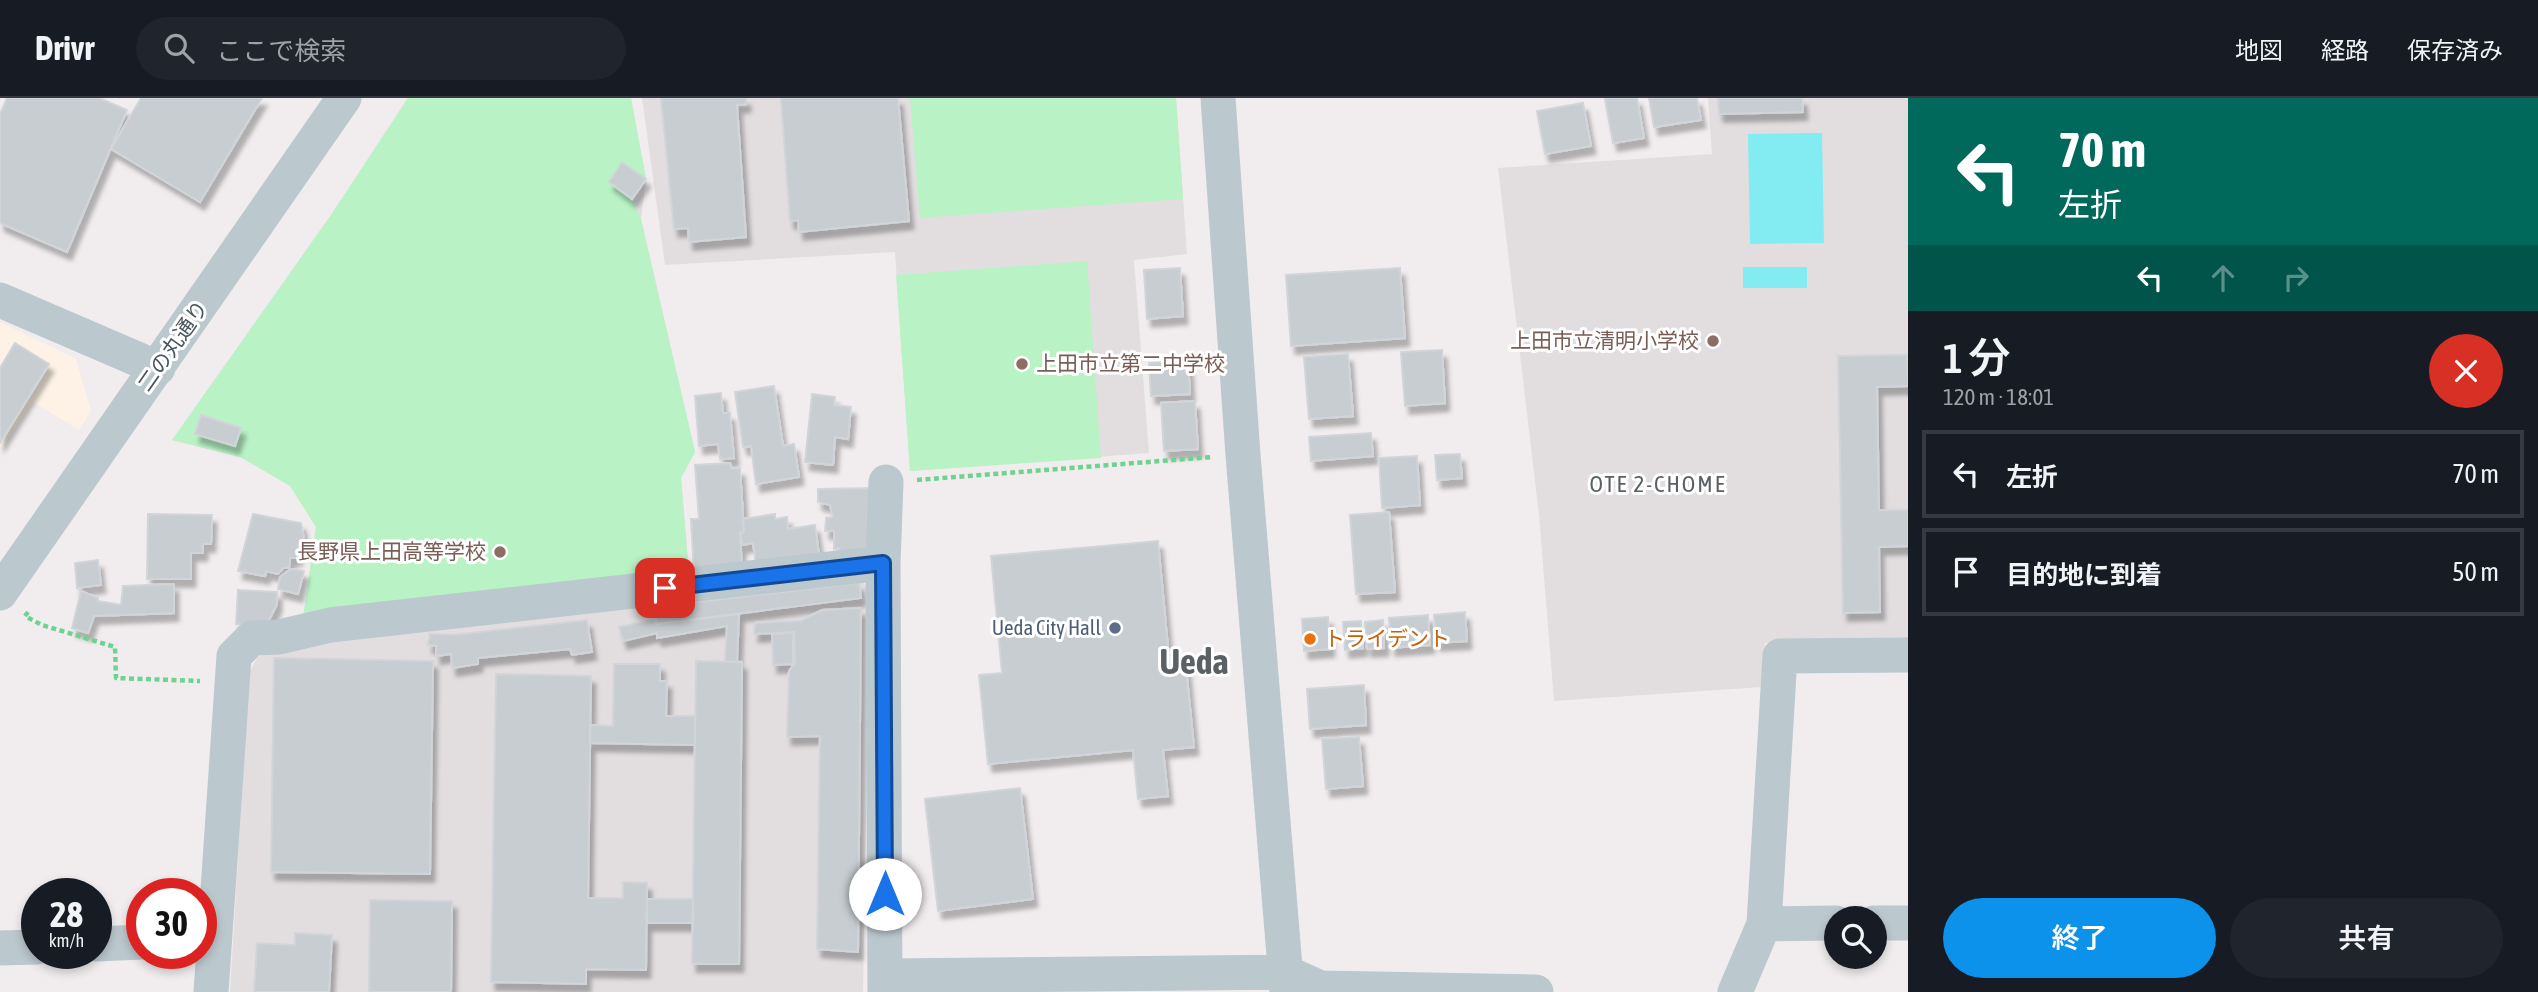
<!DOCTYPE html>
<html lang="ja">
<head>
<meta charset="utf-8">
<style>
	body { margin:0; font-family:"Asap Condensed","Noto Sans JP",sans-serif; background:#20242c; color:#f1f3f6; height:100vh; display:flex; flex-direction:column; font-size:26px; white-space:nowrap }
	* { box-sizing:border-box; margin:0 }
	p { font-size:23px; color:#9ea1a6 }
	.icon { flex:none; width:38px; height:38px; fill:none; stroke:currentColor; stroke-width:2; stroke-linecap:round; stroke-linejoin:round }
	.map { position:relative; flex:1; overflow:hidden }
	.details { display:flex; flex-direction:column; background:#171b24; width:630px }
	.details>* { flex:none }
	.guide { background:#00695c; color:#fff; overflow:hidden }
	.buttons { position:absolute; left:1824px; top:808px; display:grid; gap:14px }
	.buttons a { display:grid; place-items:center; width:63px; height:63px; border-radius:50%; background:#171b24; box-shadow:0 4px 10px #0003; font-size:35px }
	.speed { position:absolute; left:21px; top:780px; display:flex; gap:14px; font-size:35px; font-weight:700; text-align:center }
	.speed>* { display:grid; place-content:center; width:91px; height:91px; border-radius:50%; background:#171b24; box-shadow:0 4px 10px #0003; line-height:1 }
	.speed small { font-size:18px; font-weight:400 }
	.speed .limit { border:10px solid #d22; background:#fff; color:#111 }
	.pin { position:absolute; display:grid; place-items:center; width:60px; height:60px; color:#fff; margin:-30px; border-radius:14px; box-shadow:0 4px 10px #0006 }
	.me { position:absolute; width:77px; margin:-38px; rotate:0deg; stroke-linejoin:round; filter:drop-shadow(0 0 5px #0008) }
	.turn { display:flex; align-items:center; gap:24px; height:147px; padding:0 35px; font-size:32px }
	.turn .icon { width:91px; height:91px; stroke-width:2.5 }
	.turn b { display:block; font-size:49px; line-height:60px }
	.lanes { display:flex; align-items:center; height:66px; padding:0 35px; background:#0003; justify-content:center; gap:35px; direction:ltr }
	.lanes .off { opacity:.35 }
	.round { display:grid; place-items:center; flex:none; width:74px; height:74px; border-radius:37px; background:#20242c }
	.overview { display:flex; align-items:center; justify-content:space-between; height:119px; padding:0 35px }
	h1 { font-size:42px; font-weight:600; line-height:52px }
	.action { display:flex; gap:14px; margin-top:auto; padding:14px 35px }
	.action a { flex:1; height:80px; border-radius:42px; background:#0d92eb; color:#fff; font-size:28px; font-weight:600; line-height:80px; text-align:center }
	.action a+a { background:#20242c; color:#f1f3f6 }
	ul { padding:0; list-style:none }
	li { display:flex; align-items:center; gap:21px; height:88px; margin:0 14px 10px; padding:0 21px; border:4px solid #363941; border-radius:0px }
	li div { flex:1 }
	li b { display:block; font-size:26px }
	li em { font-style:normal }
	header { display:flex; align-items:center; gap:42px; box-sizing:border-box; height:98px; padding:0 35px; background:#171b24; border-bottom:2px solid #363941 }
	header strong { font-size:33px }
	nav { display:flex; gap:38px; margin-inline-start:auto; font-size:24px }
	.search { width:490px; height:63px; background:#20242c; display:flex; align-items:center; gap:18px; box-sizing:border-box; padding:0 24px; border-radius:38px; color:#9ea1a6; font-size:26px }
	main { display:flex; flex:1; min-height:0 }
	.map>svg:first-child { display:block }
</style>
</head>
<body>
<header>
<strong>Drivr</strong>
<div class="search"><svg class="icon" aria-label="search" viewBox="0 0 24 24"><circle cx="10" cy="10" r="6"/><path d="M15 15l6 6"/></svg>ここで検索</div>
<nav><a>地図</a><a>経路</a><a>保存済み</a></nav>
</header>
<main>
<div class="map">
<svg width="1908" height="894" viewBox="0 0 1908 894">
	<defs>
		<filter id="shadow"><feDropShadow dx="4.5" dy="8" stdDeviation="2" flood-color="#0004"/></filter>
	</defs>
	<rect width="100%" height="100%" fill="#f1edee"/>
	<path fill="#fdf2e5" d="M0 224 76 261 91 313 79 332 33 304 0 351Z"/>
	<path fill="#e2dee0" d="M408 0H631L646 81 641 121 695 354 681 380 690 487 856 478 870 491 863 894H230L249 575 257 560 301 534 316 429 290 387 240 359 172 342 331 117Z
		M642 0H1176L1187 156 1134 162 1149 355 910 373 895 154 665 167Z
		M1708 0H1908V543L1765 545 1763 589 1554 603 1539 417 1498 70 1712 56Z"/>
	<path fill="#b8f2c5" d="M408 0H631L646 81 622 65 609 84 632 101 641 121 695 354 681 380 690 487 301 534 316 429 290 388 240 359 172 342 331 117Z
		M910 0H1176L1183 101 920 120Z
		M1087 163 1101 360 910 373 896 177Z"/>
	<path fill="#82ecf2" d="M1822 35 1824 145 1750 146 1748 36Z
		M1743 169H1807V190H1743Z"/>
	<path fill="#c7cdd1" stroke="#d1d5da" stroke-width="2" filter="url(#shadow)" d="M7 0H99L127 12 67 154 0 125V16Z
		M141 0H262L200 104 111 51Z
		M661 0H746V6L737 7 746 139 689 144 688 130 674 131Z
		M781 0H898L909 123 799 134 798 122 790 123Z
		M1612 0H1637L1644 40 1613 45 1605 1Z
		M1649 0H1697L1701 22 1654 29Z
		M1718 0H1802L1803 14 1719 16Z
		M1583 5 1591 48 1545 56 1537 13Z
		M622 64 646 81 632 101 609 84Z
		M1180 170 1183 218 1147 221 1144 172Z
		M1400 170 1405 240 1291 248 1286 177Z
		M15 245 49 266 0 345V270Z
		M1442 252 1445 305 1405 308 1401 254Z
		M1348 256 1353 318 1309 321 1304 259Z
		M1907 257 1908 288 1877 289 1879 412H1908V448L1879 449 1880 514 1843 515 1838 258Z
		M1188 263 1190 296 1151 298 1149 265Z
		M774 288 783 348 794 346 799 379 756 386 751 348 743 349 735 294Z
		M721 295 723 315H730L734 360 720 361 718 346 699 348 695 298Z
		M812 296 835 299 834 307 851 309 848 341 835 339 833 367 805 364Z
		M1195 303 1198 351 1164 353 1161 305Z
		M201 317 241 330 235 348 195 336Z
		M1371 335 1373 358 1311 363 1309 339Z
		M1460 356 1462 380 1437 382 1435 357Z
		M1417 358 1420 407 1382 410 1379 360Z
		M730 365 732 371 740 370 744 434 740 435 742 471 694 474 691 421H699L695 367Z
		M874 390V452L840 456 839 450 834 451V433H825L826 420 833 419 830 407 818 404V391Z
		M1389 414 1395 494 1356 496 1350 417Z
		M148 416 212 417 211 446H203V455H191V481H147Z
		M253 416 301 425 304 441 299 443 297 460H290L289 470H283L278 476 266 473 265 478 238 473Z
		M775 416V421L787 419 788 431 815 427 819 457 756 466 753 445 742 447 740 435 744 434 742 421Z
		M1158 443 1169 560 1185 559 1194 649 1163 652 1168 698 1138 701 1133 652 988 666 979 577 1002 575 991 458Z
		M98 462 101 487 77 490 75 465Z
		M291 471 304 473 298 496 278 491 280 479Z
		M859 485 861 500 656 526 655 509Z
		M174 486V515L94 518 88 535 72 530 81 493 98 500V503L121 507 123 488Z
		M238 492 277 494V506L269 522 263 527 236 526Z
		M861 510 858 854 817 851 820 638 787 639 789 573 795 565 794 534 754 536 755 525 801 523 822 512Z
		M1465 514 1467 543 1436 545 1434 517Z
		M739 516 737 564H725L727 528 657 540V535L623 543 619 529 656 521V526Z
		M1428 517 1430 547 1391 550 1389 520Z
		M1328 519 1330 551 1304 553 1302 521Z
		M587 522 592 554 572 557 570 551 478 560V566L452 570 451 556 436 558V548L428 547 430 536 453 537Z
		M1383 522 1384 550 1367 551 1365 524Z
		M1361 523 1363 550 1345 552 1343 524Z
		M793 535V566L773 567 772 536Z
		M274 560 433 563 430 776 271 774Z
		M696 563 742 564 739 866H692Z
		M614 566H660V583H667L666 618H695V647L590 645V627L613 628Z
		M496 576 591 578 588 800H623V784L647 785 646 872 586 871V886L491 884Z
		M1364 587 1366 627 1310 631 1307 591Z
		M1359 639 1363 688 1326 691 1322 641Z
		M1020 690 1033 801 938 813 925 701Z
		M647 801H693V825H647Z
		M370 802 452 803 451 894H369Z
		M295 835 332 837 329 894H254L257 845 295 847Z"/>
	<g fill="none" stroke-linecap="round" stroke-linejoin="round">
		<path stroke="#6ed291" stroke-width="4.5" stroke-dasharray="5 3.5" stroke-linecap="butt" d="M917 382 1212 359
			M28 514 25 518 42 527 115 549 116 580 200 583"/>
		<path stroke="#bbc8ce" stroke-width="35" d="M1218 0 1243 357 1287 894
			M0 202 158 270
			M0 495 344 0
			M1874 825H1908
			M1764 826 1836 825
			M96 846 142 844
			M0 850 37 849
			M885 878 1285 874 1320 890 1536 894
			M211 894 234 558 252 540 279 539 330 527 883 465
			M885 894 883 465 886 384
			M1735 894 1764 826 1780 558 1908 557"/>
	</g>
	<g fill="none" stroke-linecap="round" stroke-linejoin="round">
		<g stroke="#114b97" stroke-width="18">
			<path id="route" d="M665 490 883 465 885 796"/>
		</g>
		<use href="#route" stroke="#1a73e8" stroke-width="12"/>
	</g>
	<g fill="#8d6e63" stroke="#fff" stroke-width="2.5">
		<circle cx="1713" cy="243" r="7"/>
		<circle cx="1022" cy="266" r="7"/>
		<circle cx="500" cy="454" r="7"/>
	</g>
	<circle fill="#5c6f8a" stroke="#fff" stroke-width="2.5" cx="1115" cy="530" r="7"/>
	<circle fill="#e8710a" stroke="#fff" stroke-width="2.5" cx="1310" cy="541" r="7"/>
	<g text-anchor="middle" stroke-width="6" stroke-linejoin="round" paint-order="stroke">
		<g font-size="21" fill="#785e54" stroke="#fff" text-anchor="end">
			<text x="1699" y="250">上田市立清明小学校</text>
			<text x="1036" y="273" text-anchor="start">上田市立第二中学校</text>
			<text x="486" y="461">長野県上田高等学校</text>
		</g>
		<g font-size="21" fill="#45555c" stroke="#fff">
			<text transform="translate(173 248) rotate(-55)" y="7">二の丸通り</text>
		</g>
		<g font-size="21" fill="#4e5e75" stroke="#fff" text-anchor="end">
			<text x="1101" y="537">Ueda City Hall</text>
		</g>
		<g font-size="21" fill="#c56008" stroke="#fff" text-anchor="start">
			<text x="1324" y="548">トライデント</text>
		</g>
		<g font-size="23" letter-spacing="2" fill="#5a6063" stroke="#fff">
			<text x="1658" y="394">OTE 2-CHOME</text>
		</g>
		<g font-size="35" font-weight="bold" fill="#5a6063" stroke="#fff">
			<text x="1194" y="576">Ueda</text>
		</g>
	</g>
</svg>
<div class="buttons">
<a><svg class="icon" aria-label="search" viewBox="0 0 24 24"><circle cx="10" cy="10" r="6"/><path d="M15 15l6 6"/></svg></a>
</div>
<div class="speed"><div>28<small>km/h</small></div><div class="limit">30</div></div>
<div class="pin" style="left:665px;top:490px;background:#d93025"><svg class="icon" aria-label="arrive" viewBox="0 0 24 24"><path d="M6 21V4h12l-3 4 3 4H6"/></svg></div>
<svg class="me" style="left:885px;top:796px" viewBox="-20 -20 40 40"><circle r="19" fill="#fff"/><path d="M0-13L10 11 0 6-10 11z" fill="#1a73e8"/></svg>
</div>
<section class="details">
<div class="guide">
<div class="turn"><svg class="icon" aria-label="left" viewBox="0 0 24 24"><path d="M17 20v-9H6M10 6l-5 5 5 5"/></svg><div><b>70 m</b>左折</div></div>
<div class="lanes"><svg class="icon" aria-label="left" viewBox="0 0 24 24"><path d="M17 20v-9H6M10 6l-5 5 5 5"/></svg><svg class="icon off" aria-label="ahead" viewBox="0 0 24 24"><path d="M12 20V5M6 11l6-6 6 6"/></svg><svg class="icon off" aria-label="right" viewBox="0 0 24 24"><path d="M7 20v-9h11M14 6l5 5-5 5"/></svg></div>
</div>
<div class="overview"><div><h1>1 分</h1><p>120 m · 18:01</p></div><a class="round" style="background:#d93025;color:#fff"><svg class="icon" aria-label="close" viewBox="0 0 24 24"><path d="M6 6l12 12M18 6L6 18"/></svg></a></div>
<ul>
<li><svg class="icon" aria-label="left" viewBox="0 0 24 24"><path d="M17 20v-9H6M10 6l-5 5 5 5"/></svg><div><b>左折</b></div><em>70 m</em></li>
<li><svg class="icon" aria-label="arrive" viewBox="0 0 24 24"><path d="M6 21V4h12l-3 4 3 4H6"/></svg><div><b>目的地に到着</b></div><em>50 m</em></li>
</ul>
<div class="action"><a>終了</a><a>共有</a></div>
</section>
</main>
</body>
</html>
